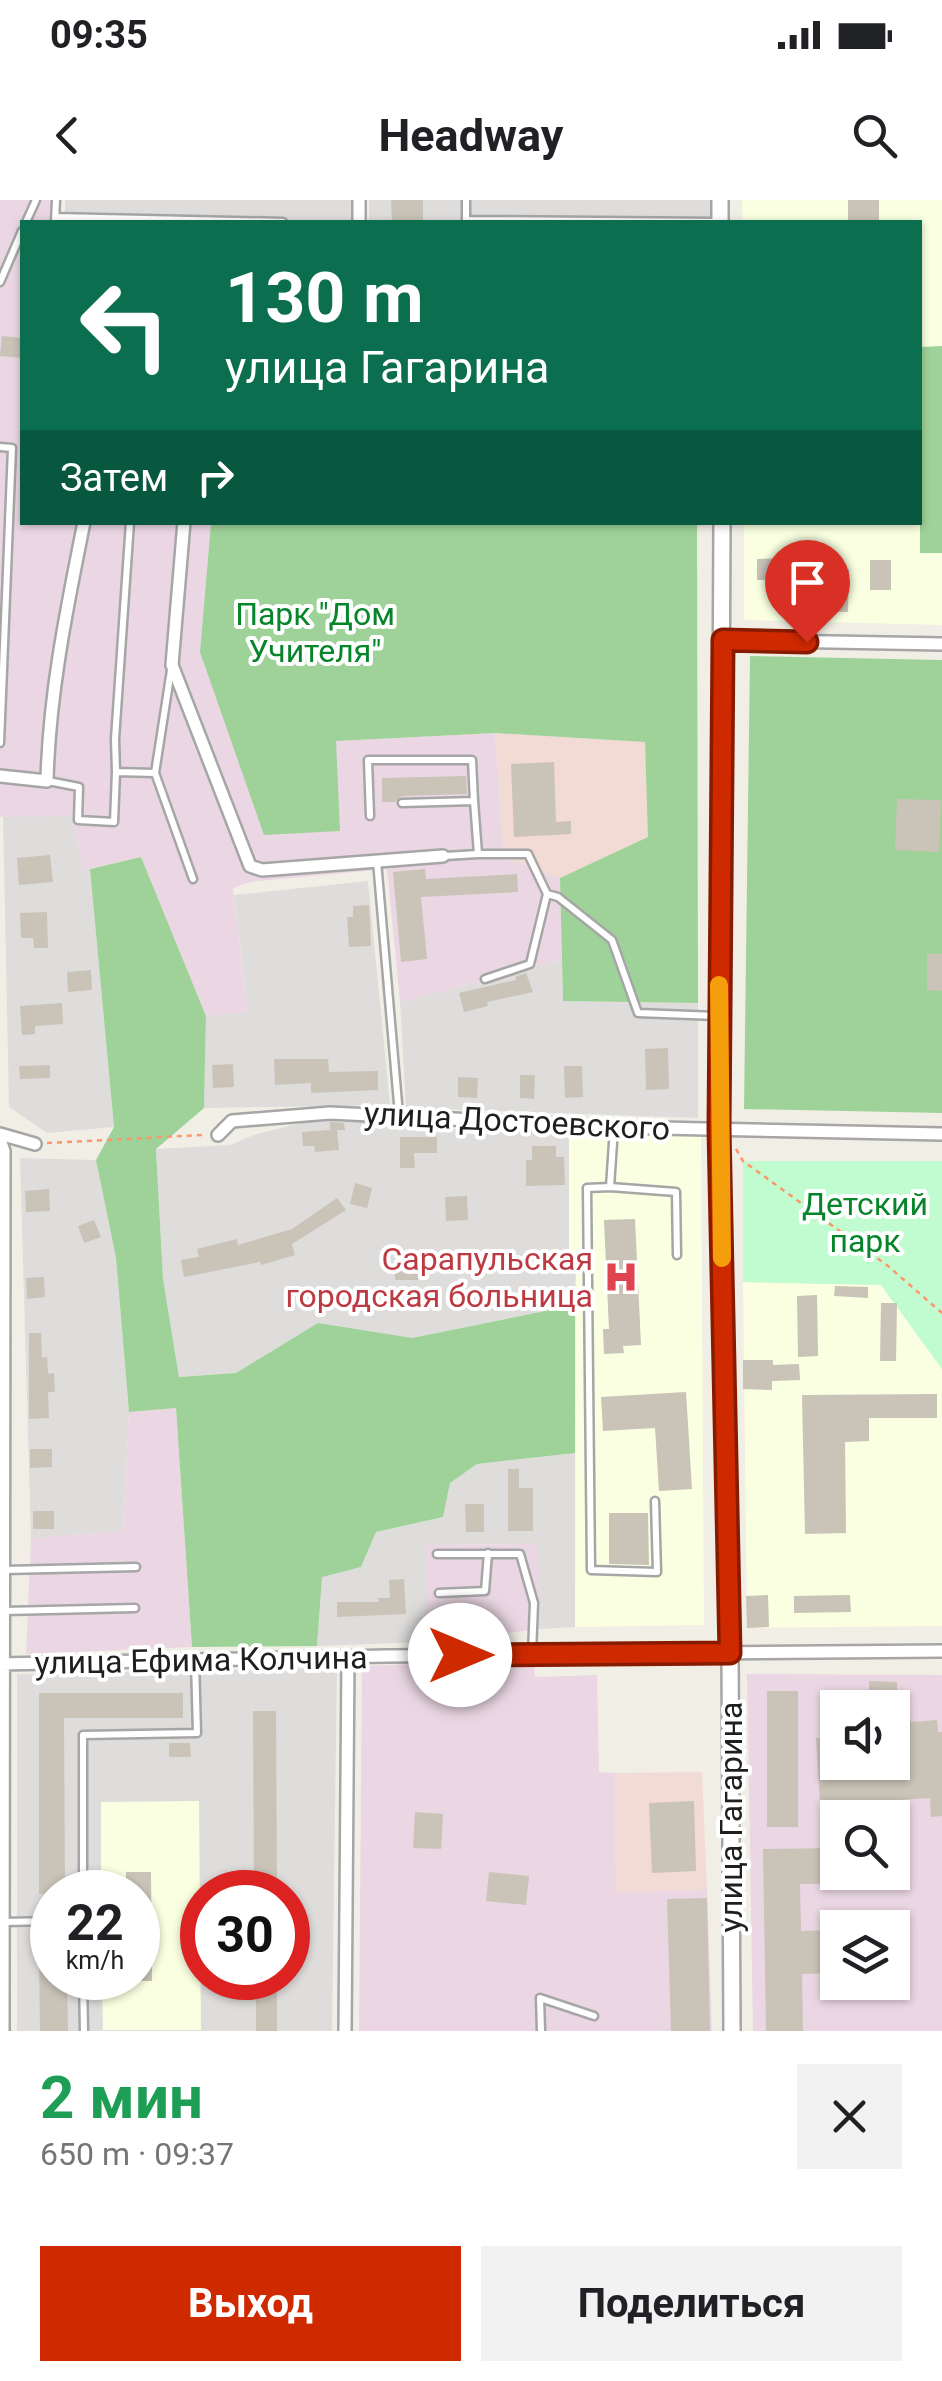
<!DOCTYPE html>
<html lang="ru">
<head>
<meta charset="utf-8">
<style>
	body { margin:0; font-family:Roboto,sans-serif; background:#f2f2f2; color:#202124; height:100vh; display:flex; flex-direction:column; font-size:38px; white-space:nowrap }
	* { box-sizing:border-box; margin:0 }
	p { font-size:32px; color:#757577 }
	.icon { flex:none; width:55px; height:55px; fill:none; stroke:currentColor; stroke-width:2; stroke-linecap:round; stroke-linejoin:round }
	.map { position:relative; height:1831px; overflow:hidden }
	.panel { display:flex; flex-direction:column; background:#fff; flex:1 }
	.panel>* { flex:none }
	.top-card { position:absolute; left:20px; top:20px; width:902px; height:305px; border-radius:0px; box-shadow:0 2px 8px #0004; background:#0b6e4f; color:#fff; overflow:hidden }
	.fabs { position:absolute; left:820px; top:1490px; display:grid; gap:20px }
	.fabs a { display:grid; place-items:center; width:90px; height:90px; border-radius:0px; background:#fff; box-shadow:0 2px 8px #0004; font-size:50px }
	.speed { position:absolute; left:30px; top:1670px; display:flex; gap:20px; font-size:50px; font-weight:700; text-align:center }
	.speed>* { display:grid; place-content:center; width:130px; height:130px; border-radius:50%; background:#fff; box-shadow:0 2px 8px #0004; line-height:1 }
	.speed small { font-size:25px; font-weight:400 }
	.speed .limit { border:15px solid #d22; background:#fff; color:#111 }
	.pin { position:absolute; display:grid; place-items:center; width:85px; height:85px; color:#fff; margin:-102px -42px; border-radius:50% 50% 50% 0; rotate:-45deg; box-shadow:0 0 10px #0007 }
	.pin .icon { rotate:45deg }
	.me { position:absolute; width:110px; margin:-55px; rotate:90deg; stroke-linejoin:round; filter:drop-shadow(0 0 8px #0008) }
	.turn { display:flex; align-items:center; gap:35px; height:210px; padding:0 40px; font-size:45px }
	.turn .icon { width:130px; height:130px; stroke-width:2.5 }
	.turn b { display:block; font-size:70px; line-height:85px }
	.then { display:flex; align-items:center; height:95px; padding:0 40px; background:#0003; gap:20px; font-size:38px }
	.round { display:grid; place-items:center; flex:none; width:105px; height:105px; border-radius:0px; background:#f2f2f2 }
	.head { display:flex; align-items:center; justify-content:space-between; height:170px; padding:0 40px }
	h1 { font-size:60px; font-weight:700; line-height:75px; color:#1e9e55 }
	.cta { display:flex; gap:20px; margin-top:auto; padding:20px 40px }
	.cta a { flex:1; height:115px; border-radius:0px; background:#cf2900; color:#fff; font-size:40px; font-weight:700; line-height:115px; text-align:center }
	.cta a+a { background:#f2f2f2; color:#202124 }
	.status { display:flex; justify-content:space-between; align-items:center; height:70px; padding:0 50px; background:#fff; direction:ltr }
	.status svg { height:28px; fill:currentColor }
	header { display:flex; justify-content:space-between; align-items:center; height:130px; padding:0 40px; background:#fff; font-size:45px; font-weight:700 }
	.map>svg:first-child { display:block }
</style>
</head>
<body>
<div class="status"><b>09:35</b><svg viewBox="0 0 49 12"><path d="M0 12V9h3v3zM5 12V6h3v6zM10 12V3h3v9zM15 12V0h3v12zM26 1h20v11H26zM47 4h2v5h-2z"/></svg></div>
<header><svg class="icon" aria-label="back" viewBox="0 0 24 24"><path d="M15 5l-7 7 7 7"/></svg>Headway<svg class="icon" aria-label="search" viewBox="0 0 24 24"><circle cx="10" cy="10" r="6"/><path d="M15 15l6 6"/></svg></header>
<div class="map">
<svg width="942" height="1831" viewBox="0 0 942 1831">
	<rect width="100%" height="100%" fill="#f1efe5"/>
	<path fill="#dedddc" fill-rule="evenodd" d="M65 0H352L351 22H65Z
		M369 0H710V22H369Z
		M72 615 83 670 90 669 114 927 47 933 9 907 3 617Z
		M368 681 390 905 204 908 206 816 248 811 234 695Z
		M562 760 563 801 698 803V918L406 908 400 802Z
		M350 916 425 928 569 933V1056L576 1057 575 1105 412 1138 356 1132 318 1123 236 1173 179 1177 163 1079 156 949 230 945 256 934 326 917Z
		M20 958 96 960 116 1058 129 1212 123 1331 31 1338Z
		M575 1253V1427L540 1429 537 1344 426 1345 428 1442 317 1446 322 1376 361 1367 376 1332 443 1317 450 1283 477 1264Z
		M337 1468 332 1831H17V1474ZM52 1692H138V1778H52ZM202 1692H288V1778H202Z"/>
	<path fill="#f2dbd4" d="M495 533 645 542 649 637 560 678 504 658Z
		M702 1572 707 1690 616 1692 615 1573Z"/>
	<path fill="#ead7e3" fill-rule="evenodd" d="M0 0H51L50 22H22V322L211 323 200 452 335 541 495 533 504 658 560 678 562 760 400 802 387 669 250 682 233 688 248 812 206 816 141 657 83 670 72 616 0 617Z
		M176 1208 192 1447 26 1454 31 1338 123 1331 129 1212Z
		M538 1344 540 1429 428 1442 425 1345Z
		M534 1460 535 1477 597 1475 599 1572 615 1573 616 1692 707 1690 712 1831H359L362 1466Z
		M747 1474 942 1475V1831H753ZM838 1508H892V1562H838ZM838 1618H892V1672H838ZM838 1728H892V1782H838Z"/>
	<path fill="#f9ffe0" d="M742 0H942V425L744 420V323L920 322V22H743Z
		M701 931 704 1425 575 1427 576 1058 569 1057V933Z
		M743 1082 881 1085 942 1169V1426L747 1428Z
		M199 1601 201 1830H103L102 1778H138V1692H101V1602Z"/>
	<path fill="#9ed298" d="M942 146V353H920V147Z
		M211 323H697L698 803 563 801 560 678 648 637 645 542 495 533 336 541 340 631 264 635 200 452Z
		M750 456 942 460V913L744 909Z
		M141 657 206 816 204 908 156 949 163 1079 179 1177 236 1173 318 1123 412 1138 575 1105V1253L477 1264 450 1283 443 1317 376 1332 361 1367 322 1377 317 1446 192 1447 176 1208 129 1212 116 1058 96 960 114 927 90 669Z"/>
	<path fill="#c1fcd1" d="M743 961H942V1169L881 1085 743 1082Z"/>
	<path fill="#c9c3b8" d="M391 0H423V22H392Z
		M848 0H879V22H848Z
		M2 136 22 138V158L0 156Z
		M791 358V380H757V359Z
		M870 360H891V390H870Z
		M816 368 849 369 848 412H815Z
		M554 562 556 622 571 621V634L514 637 511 564Z
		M466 576 467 594 402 596 395 602H382V578Z
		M897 599 941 600 939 652 895 650Z
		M50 655 53 682 19 685 17 658Z
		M425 669 426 679 517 674 518 692 421 697 427 759 401 762 393 672Z
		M369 705 371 746 349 747 347 717H353V706Z
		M47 712 48 748H34L33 738H21L20 713Z
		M927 754H942V791L927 790Z
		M91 770 92 790 68 792 67 772Z
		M526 773 533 792 487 802 488 806 464 812 459 793 516 780 515 777Z
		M62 803 63 824 35 826V834L22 835 20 806Z
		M668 848 669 889 646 890 645 849Z
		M274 859H328L329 872 378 871V890L311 893V883L275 885Z
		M233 864 234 887 213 888 212 865Z
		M50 865V878L20 879 19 866Z
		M564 866H582L583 897 565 898Z
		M520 875H535L534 899 520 898Z
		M458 877 478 878 477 898 458 897Z
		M330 922 344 923 345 930H337L339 950 315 952 314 946H303L302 932 330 930Z
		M400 937H437V953H414L415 968H400Z
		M532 946H556V957H564L565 985 526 986V960H532Z
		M355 983 372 988 367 1008 350 1004Z
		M49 989 50 1011 26 1012 25 991Z
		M467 996 468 1020 446 1021 445 997Z
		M337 998 346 1010 292 1044 295 1055 261 1065 260 1062 184 1077 181 1060 199 1057 197 1049 237 1039 238 1045 292 1029Z
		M635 1019 641 1145 623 1146 624 1153 604 1154 603 1129H609L604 1020Z
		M94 1020 101 1037 84 1043 78 1026Z
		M395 1053H418V1080H395Z
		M44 1077 45 1097 27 1099 26 1078Z
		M835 1086 868 1087V1098L834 1096Z
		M817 1095 818 1156 798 1157 797 1096Z
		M881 1103H897L896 1161H880Z
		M29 1133H41L42 1158 47 1157 48 1174 54 1173 55 1192H48L49 1218 29 1219Z
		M743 1160H773V1165L799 1164 800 1180 772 1181V1190L743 1189Z
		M686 1192 692 1289 659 1291 655 1228 603 1231 601 1197Z
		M937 1194V1218H869V1241L845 1242 846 1333 805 1334 802 1195Z
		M30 1249H52V1267L30 1268Z
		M508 1269H519V1288H533V1331H508Z
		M465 1304H484V1332H466Z
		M33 1311H54V1329H33Z
		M609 1313H648L649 1365 609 1364Z
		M404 1379 406 1414 337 1417V1402H379L378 1398H390L389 1380Z
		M768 1395 769 1427 747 1428 746 1396Z
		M850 1395 851 1412 794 1413V1396Z
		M869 1481 897 1482V1507H869Z
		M767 1491H798V1627H767Z
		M39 1493H183V1518H64L65 1692 52 1694H39Z
		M253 1511H276L277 1692H254Z
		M911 1519V1522L937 1520 938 1532H942V1616L931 1617 930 1598 820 1605 816 1538 838 1537V1562H892V1521Z
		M169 1543H190L191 1557H169Z
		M694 1601 696 1671 652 1673 649 1603Z
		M415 1612 443 1614 441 1649 413 1648Z
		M838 1648V1672H888L889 1683 800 1684 801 1731 838 1730V1773L802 1774 803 1831H766L763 1649Z
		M126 1672H151L152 1781H138V1692H126Z
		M489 1672 529 1676 526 1705 486 1701Z
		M707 1698 710 1831H671L667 1699Z
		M39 1756H52V1778H67L68 1831H40Z
		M256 1778H277V1831H256Z"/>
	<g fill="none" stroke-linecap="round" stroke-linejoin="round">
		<g stroke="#a6a6a6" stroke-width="11">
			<path id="service" d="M466 0V20L715 22
				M55 17 283 22
				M26 22 36 0
				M55 22 56 0
				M0 82 22 31
				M0 247 12 248 0 543
				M130 322 115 539 116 572 155 573 193 679
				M155 573 171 470
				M48 581 79 587 78 620 114 622 116 572
				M402 603 474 601 478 654 445 656
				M370 616 368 560H472L474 601
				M478 654H528L547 694 530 764 485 779
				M377 661 399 915
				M547 694 558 697 612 740 638 813 717 816
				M614 928 610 987 587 988 591 1370 657 1372 655 1301
				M610 987 676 992 677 1055
				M437 1354H520L534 1403 532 1454
				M5 1370 136 1367
				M439 1393 485 1391 488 1353
				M5 1411 135 1408
				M83 1692V1535L197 1533 195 1461
				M4 1722 52 1721
				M83 1778 84 1831
				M541 1831 540 1798 594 1816"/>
		</g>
		<g stroke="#a6a6a6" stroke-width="16">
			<path id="minor" d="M359 22V0
				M184 322 172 465 250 666 262 670 443 656
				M723 440 942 444
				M0 576 47 581C49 494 67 407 84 322
				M0 934 35 944
				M218 935 232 921 330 913 614 927 942 934
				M0 940 4 951 3 1831
				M0 1464 387 1456 942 1451
				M345 1831 348 1458"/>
		</g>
		<g stroke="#a6a6a6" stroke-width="20">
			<path id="tertiary" d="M720 0V22
				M722 322 719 929 730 1453 732 1831"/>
		</g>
		<path stroke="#ff9568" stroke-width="2.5" stroke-dasharray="5 5" stroke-linecap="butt" d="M47 943 203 935
			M736 949 743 961 888 1066 942 1113"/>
		<use href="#service" stroke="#fff" stroke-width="6"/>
		<use href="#minor" stroke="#fff" stroke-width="11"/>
		<use href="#tertiary" stroke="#fff" stroke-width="15"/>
	</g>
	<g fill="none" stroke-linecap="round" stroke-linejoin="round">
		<g stroke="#871b00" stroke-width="25">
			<path id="route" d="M460 1455 730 1453 719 929 723 440 807 442"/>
		</g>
		<use href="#route" stroke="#cf2900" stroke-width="18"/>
		<path stroke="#f59e0b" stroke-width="18" d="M719 785 722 1058"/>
	</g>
	<defs>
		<g id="hospital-bare" transform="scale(2.7)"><path d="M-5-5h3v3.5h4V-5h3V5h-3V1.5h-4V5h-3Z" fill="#e0444e" stroke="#fff" stroke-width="2.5" paint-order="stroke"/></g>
	</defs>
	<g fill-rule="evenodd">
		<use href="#hospital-bare" x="621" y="1077"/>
	</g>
	<g text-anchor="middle" stroke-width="8" stroke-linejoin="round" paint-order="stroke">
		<g font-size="32" fill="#06852a" stroke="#fff">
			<text x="315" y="425">Парк "Дом<tspan x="315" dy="37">Учителя"</tspan></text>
			<text x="865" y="1015">Детский<tspan x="865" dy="37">парк</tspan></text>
		</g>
		<g font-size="32" fill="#1f1f1f" stroke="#fff">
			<text transform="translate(517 921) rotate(3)" y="11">улица Достоевского</text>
			<text transform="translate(201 1460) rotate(-1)" y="11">улица Ефима Колчина</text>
			<text transform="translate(731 1617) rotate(-90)" y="11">улица Гагарина</text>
		</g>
		<g font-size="32" fill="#be3a42" stroke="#fff" text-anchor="end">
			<text x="593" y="1070">Сарапульская<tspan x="593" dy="37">городская больница</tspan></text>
		</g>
	</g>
</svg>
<div class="fabs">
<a><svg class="icon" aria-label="sound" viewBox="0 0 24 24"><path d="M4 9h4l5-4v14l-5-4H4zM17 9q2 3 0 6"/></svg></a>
<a><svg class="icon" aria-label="search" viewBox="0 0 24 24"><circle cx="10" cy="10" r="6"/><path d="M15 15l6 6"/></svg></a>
<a><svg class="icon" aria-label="layers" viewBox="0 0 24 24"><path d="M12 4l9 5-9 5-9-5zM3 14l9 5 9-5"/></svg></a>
</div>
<div class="speed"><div>22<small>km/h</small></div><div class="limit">30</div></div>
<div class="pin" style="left:807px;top:442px;background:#d93025"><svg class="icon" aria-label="arrive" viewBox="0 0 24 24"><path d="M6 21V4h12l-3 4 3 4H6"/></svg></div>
<svg class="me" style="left:460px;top:1455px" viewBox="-20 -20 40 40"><circle r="19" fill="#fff"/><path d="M0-13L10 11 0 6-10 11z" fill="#cf2900"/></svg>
<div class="top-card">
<div class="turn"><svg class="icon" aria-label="left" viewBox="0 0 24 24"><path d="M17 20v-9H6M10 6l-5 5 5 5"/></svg><div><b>130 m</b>улица Гагарина</div></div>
<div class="then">Затем<svg class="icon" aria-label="right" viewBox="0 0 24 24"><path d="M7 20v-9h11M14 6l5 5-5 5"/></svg></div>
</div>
</div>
<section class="panel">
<div class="head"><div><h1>2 мин</h1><p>650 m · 09:37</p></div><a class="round"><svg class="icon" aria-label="close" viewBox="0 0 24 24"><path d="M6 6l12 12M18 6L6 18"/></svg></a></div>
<div class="cta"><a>Выход</a><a>Поделиться</a></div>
</section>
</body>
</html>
